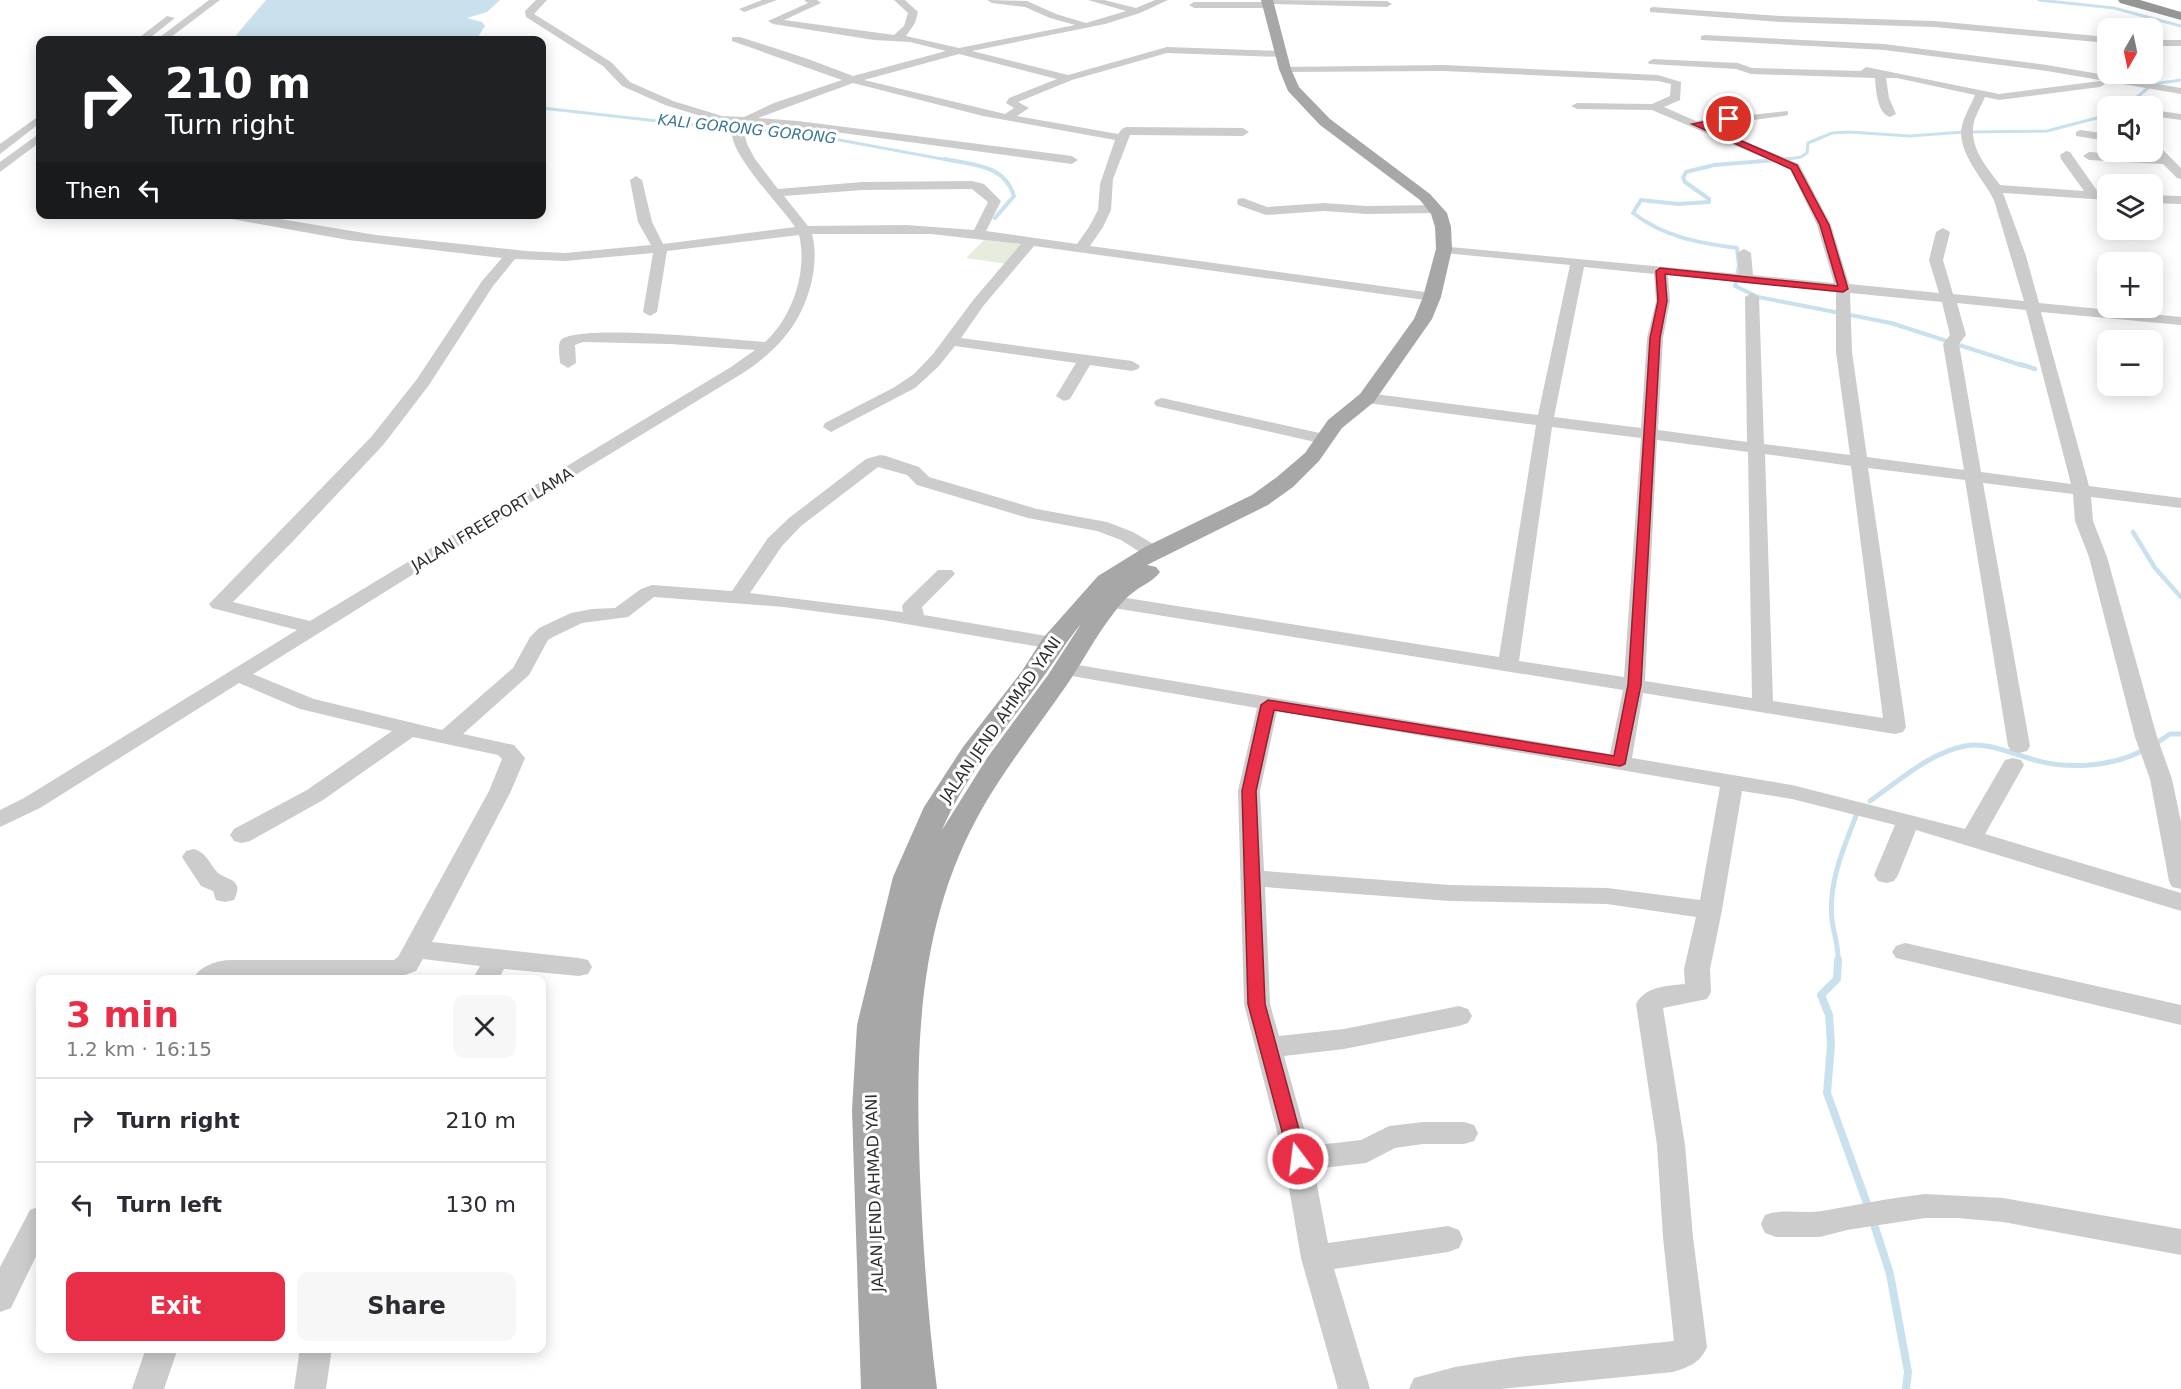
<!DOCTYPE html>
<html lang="en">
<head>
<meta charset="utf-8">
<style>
	body { margin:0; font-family:"DejaVu Sans",sans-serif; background:#f7f7f7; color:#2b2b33; height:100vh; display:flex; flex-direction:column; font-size:22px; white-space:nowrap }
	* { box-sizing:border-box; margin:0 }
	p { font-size:20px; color:#7c7c81 }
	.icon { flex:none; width:33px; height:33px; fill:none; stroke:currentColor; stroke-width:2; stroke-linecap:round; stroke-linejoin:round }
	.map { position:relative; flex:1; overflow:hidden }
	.side { position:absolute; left:36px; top:975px; width:510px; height:378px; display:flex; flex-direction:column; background:#fff; border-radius:12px; box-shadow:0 3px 15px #0003 }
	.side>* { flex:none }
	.hud { position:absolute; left:36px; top:36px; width:510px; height:183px; border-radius:12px; box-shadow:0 3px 15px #0003; background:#202124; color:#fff; overflow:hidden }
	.needle { width:39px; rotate:189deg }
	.fabs { position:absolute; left:2097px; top:18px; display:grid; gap:12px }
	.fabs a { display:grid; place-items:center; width:66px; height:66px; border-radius:12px; background:#fff; box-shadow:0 3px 15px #0003; font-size:30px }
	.pin { position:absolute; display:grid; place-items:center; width:51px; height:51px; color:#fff; margin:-26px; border:3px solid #fff; border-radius:50%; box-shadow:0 2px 6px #0007 }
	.me { position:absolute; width:66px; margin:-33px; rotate:345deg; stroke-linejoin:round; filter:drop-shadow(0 0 4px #0008) }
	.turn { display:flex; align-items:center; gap:21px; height:126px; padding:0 30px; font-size:27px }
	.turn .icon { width:78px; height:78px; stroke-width:2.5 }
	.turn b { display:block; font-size:42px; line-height:51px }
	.then { display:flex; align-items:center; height:57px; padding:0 30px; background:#0003; gap:12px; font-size:22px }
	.round { display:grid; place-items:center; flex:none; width:63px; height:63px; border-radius:12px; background:#f7f7f7 }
	.headline { display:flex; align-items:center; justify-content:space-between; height:102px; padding:0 30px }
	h1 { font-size:36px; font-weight:700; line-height:45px; color:#e92f47 }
	.action { display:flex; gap:12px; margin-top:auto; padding:12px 30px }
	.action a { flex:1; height:69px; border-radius:12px; background:#e92f47; color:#fff; font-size:24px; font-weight:700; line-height:69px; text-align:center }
	.action a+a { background:#f7f7f7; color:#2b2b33 }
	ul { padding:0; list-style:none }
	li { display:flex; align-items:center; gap:18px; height:84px; padding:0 30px; border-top:2px solid #e1e1e2 }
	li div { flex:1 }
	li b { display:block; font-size:22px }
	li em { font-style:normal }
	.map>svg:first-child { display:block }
</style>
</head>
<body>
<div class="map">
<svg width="2181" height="1389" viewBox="0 0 2181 1389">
	<rect width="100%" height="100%" fill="#fff"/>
	<path fill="#e6eddd" d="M984 240 1021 244 1007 264 966 258Z"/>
	<path fill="#c9e1ed" d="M266 0H500L487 12 467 18 482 22 485 26 476 40H232Z"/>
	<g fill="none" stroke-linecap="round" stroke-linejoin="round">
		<path stroke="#c9e1ed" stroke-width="3" d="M2039 0 2114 8 2181 26
			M2126 106 2153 84 2181 80
			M542 108 684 124 807 134 953 161
			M1775 161 1801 157 1807 153 1808 143 1832 133 1849 132 1910 136 1964 132 2047 131 2108 115"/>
		<path stroke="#c9e1ed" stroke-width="4" d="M945 159C973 165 1004 164 1014 196L995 218
			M1788 159 1714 165 1686 172 1683 178 1685 182 1709 199V202L1678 204 1641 200 1633 213C1664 237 1699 243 1737 248L1739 266 1735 286 1758 297 1891 323 2024 366"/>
		<path stroke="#c9e1ed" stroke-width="4.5" d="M2020 364 2035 369
			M2133 532 2155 568 2181 597"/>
		<path stroke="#c9e1ed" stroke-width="5" d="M2155 744 2170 734H2181
			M1870 801C1899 781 1929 753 1965 746 1986 742 2008 752 2028 758 2065 770 2109 768 2144 750
			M1838 962C1839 947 1834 935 1832 920 1828 884 1843 849 1856 816"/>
		<path stroke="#c9e1ed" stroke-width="8" d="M1838 960 1837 979 1821 995 1829 1015 1831 1045 1827 1093 1869 1209
			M1873 1221 1890 1274 1908 1372 1906 1389"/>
		<path fill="#ccc" fill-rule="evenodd" d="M209 0H220L167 40H156Z
			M536 0H547L534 14 611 62 630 82 673 101 722 116 744 117 774 103 842 80 732 41V37H740L808 59 853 76 946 51 910 42 874 40 773 24 768 21 808 3 804 0H817L821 3 784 20 894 35 904 26 908 13 894 0H905L918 12 915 23 906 36 959 48 1075 25 1050 18 1025 7 992 3 987 0 1027 1 1056 14 1086 23 1126 11 1088 0H1104L1136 8 1155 0H1168L1140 13 1105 24 972 51 1068 75 1167 47 1282 51 1287 54 1282 57 1167 53 1072 80 1018 102 1029 108 1017 116 1118 134 1122 129 1126 127 1243 128 1249 132 1243 136 1130 135 1113 179 1111 210 1103 227 1090 246 1432 293 1439 297 1432 301 1034 246 984 305 961 338 1132 361 1140 366 1138 369 1132 371 1090 365 1070 399 1064 401 1056 396 1076 363 955 346 938 367 915 388 831 432 823 427 825 423 893 388 914 374 933 354 974 299 1021 244 931 234H812C816 249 815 265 812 280 802 323 779 349 743 373L457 547 253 674 314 699 442 730 513 668 530 637 539 628 571 613 592 609 615 608 641 589 652 585 732 591 768 538 789 518 866 459 880 455 886 456 919 467 929 477 1037 509 1107 522 1133 532 1160 548 1162 552 1160 556H1146L1121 540 1097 531 1028 518 917 485 907 475 878 467 801 526 782 546 750 593 903 612 902 606 905 602 938 570H952L955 574 922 607 924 615 1052 637 1059 639 1062 643 1059 647 1052 649 883 620 783 607 654 597 628 617 582 623 553 637 548 640 529 675 463 734 514 745 525 758 511 791 432 942 579 958 588 960 592 967 588 974 579 976 504 969 498 980H472L480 966 423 959 416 971 397 978 192 980C200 966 215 961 229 960H394L398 957 489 791 502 759 498 755 413 737 323 800 250 841 242 843 234 841 230 835 234 829 307 790 392 731 300 709 239 683 40 808 0 827V810L24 798 297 630 212 608 209 604 372 436 417 379 482 281 502 258 348 240 237 220 232 219 231 214H249L376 235 526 251 565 253 651 245 638 222 630 180 636 176 642 180 652 222 663 244 795 227C782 207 730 155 732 132 732 131 736 124 736 123L717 121 665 105 622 86 603 66 526 17 525 11ZM959 54 1057 79 1009 98 1006 103 1014 108 1005 114 864 80ZM853 83 983 116 1115 140 1100 184 1098 210 1089 227 1077 244 986 231 1001 201 984 184 972 181 862 182 778 189 755 159 747 144 744 132 748 124 798 127 1072 164 1078 160 1072 156 798 121 758 118ZM972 189 988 202 974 230 906 225 808 226 784 196 862 190ZM799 235C808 271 792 318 765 342 734 340 578 323 561 340 557 345 560 357 560 363L568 368 576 363 575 345 583 342 670 344 755 350 731 367 310 621 233 602 295 539 384 444 429 385 493 286 515 259 565 261 653 253 643 312 650 316 657 312 667 251Z
			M762 0H777L744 12 739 9Z
			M1264 0 1387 1 1392 4 1387 7 1273 4 1269 8H1194L1189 5 1194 2H1264Z
			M1653 7 1780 16 1934 21 2108 37V43L1934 27 1780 22 1650 12V8Z
			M167 16 175 18 147 40H136Z
			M1705 35 1884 44 2047 65 2181 88V94L2047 71 1884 50 1701 40V36Z
			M2152 40H2181V46H2152Z
			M1653 59 1738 63 1752 68 1861 71 1866 67 1999 94 2100 81 2105 84 2100 87 1999 100 1985 97C1981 106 1973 119 1973 129 1972 152 1988 168 2000 185L2084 191 2061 159 2060 155 2066 151 2070 152 2098 192H2108V200L2003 193 2026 256 2039 303 2181 317V325L2041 312 2089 486 2181 498V508L2091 497 2093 521 2107 557 2157 737 2172 779 2181 822V889L2172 887 2169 881 2150 779 2135 737 2089 557 2075 521 2073 494 1983 483 2030 746 2027 751 2019 753 2011 751 2008 746 1965 480 1868 468 1906 727 1903 732 1895 734 1643 693 1632 758 1792 785 1965 829 2005 760 2013 758 2021 760 2024 765 1985 834 2181 893V911L1916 830 1898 875 1894 881 1886 883 1878 881 1874 875 1895 825 1792 799 1742 791 1722 910 1710 969 1711 992 1707 999 1663 1008 1685 1145 1693 1237 1707 1347C1700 1363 1689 1367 1673 1372L1501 1389H1409L1414 1378 1455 1367 1517 1357 1674 1341 1663 1237 1657 1145 1636 1004C1646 986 1666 986 1685 984L1684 969 1696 917 1607 904 1450 901 1265 887 1270 1004 1279 1036 1344 1029 1459 1006 1468 1009 1472 1016 1468 1023 1459 1026 1344 1049 1284 1056 1309 1146 1361 1140 1389 1126 1423 1122H1464L1474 1125 1478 1133 1474 1141 1464 1144H1423L1395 1148 1366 1163 1314 1169 1328 1243 1448 1226 1459 1230 1463 1239 1459 1248 1448 1252 1334 1269 1370 1389H1338L1301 1258 1284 1159 1244 1004 1238 791 1257 708 1066 675 1059 673 1056 669 1059 665 1066 663 1610 754 1623 690 1095 605 1088 603 1085 599 1088 595 1095 593 1499 657 1536 425 1367 403 1359 398 1367 393 1538 415 1570 265 1444 253 1437 249 1439 246 1739 274 1737 253 1744 249 1751 253 1753 275 1834 283 1817 225 1790 169 1652 110 1577 109 1571 106 1577 103 1652 104 1670 96 1671 84 1658 81 1444 71 1285 72 1280 69 1281 67 1444 65 1658 75 1681 82 1680 100 1664 107 1696 121 1788 111V115L1784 116 1708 126 1799 164 1831 225 1849 284 1939 293 1929 260 1936 232 1943 228 1950 232 1943 260 1953 294 2024 301 1994 200C1984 179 1956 152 1962 126 1964 116 1971 105 1975 95L1897 78H1886L1889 98 1896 114 1890 117C1877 113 1876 90 1875 78L1751 74 1736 69 1649 64 1648 62ZM1584 267 1654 274 1656 301 1647 338 1641 428 1554 417ZM1668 275 1836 292V352L1850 455 1764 444 1759 297 1752 293 1745 297 1747 442 1658 430 1663 338 1670 301ZM1850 293 1942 302 1950 335 1943 344 1964 470 1867 457 1852 352ZM1957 303 2026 310 2071 484 1981 472 1959 344 1966 335ZM1552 427 1641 438 1624 677 1519 661ZM1657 440 1748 452 1752 698 1645 681ZM1765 454 1851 466 1883 718 1773 701ZM1277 711 1720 787 1700 900 1607 888 1450 885 1264 871 1260 791Z
			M2152 110 2181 114V120L2152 116Z
			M40 115V123L0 154V144Z
			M2080 130 2108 134V141L2076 136V132Z
			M40 133V142L0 172V162Z
			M2157 147 2161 148 2181 168V179L2177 178 2163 164 2089 160 2083 156 2089 152 2156 157 2151 152Z
			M2152 195 2181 196V204L2152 203Z
			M1243 198 1267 207 1324 203 1366 206 1435 205 1441 209 1435 213 1366 214 1324 211 1266 215 1238 205 1237 202 1238 199Z
			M1162 398 1324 434 1332 439 1324 444 1156 406 1154 403 1156 400Z
			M194 849C207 853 209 863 217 872 223 878 234 878 237 886 238 891 236 896 234 900L225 902 216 900 213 891 201 886 182 857 186 851Z
			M1905 943 2181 1005V1025L1896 958 1892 952 1896 946Z
			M1925 1194 2003 1198 2181 1229V1255L2003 1222 1957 1218H1925L1847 1230 1820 1237H1776L1765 1233 1761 1224 1765 1215C1784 1208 1803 1214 1822 1211 1856 1205 1890 1198 1925 1194Z
			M40 1206V1248L11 1308 0 1312V1267L30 1210Z
			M146 1348H178L164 1389H132Z
			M300 1348H332L326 1389H294Z"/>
		<path fill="#a7a7a7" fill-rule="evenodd" d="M1261 0H1273L1291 69 1299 87 1330 119 1430 194 1447 213 1451 227 1452 249 1441 297 1432 319 1374 402 1342 428 1319 461 1293 487 1268 505 1147 565 1156 567 1160 572C1153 581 1143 585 1135 591 1126 597 1119 606 1113 614 1095 637 1082 663 1066 686 1039 725 1010 762 986 802 917 918 915 1045 920 1176 923 1247 928 1318 937 1389H861L852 1110 857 1025 893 877 924 807 963 747 1022 671 1043 638 1098 576 1145 547 1252 495 1277 477 1305 453 1328 420 1360 394 1414 319 1423 297 1436 249 1435 227 1431 214 1420 200 1320 125 1288 91 1279 69ZM1081 624 1048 675 987 758 942 830C966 774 1006 729 1041 680 1055 661 1066 642 1081 624Z"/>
		<path fill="#969696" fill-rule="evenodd" d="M2118 0H2140L2181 12V20L2120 3Z"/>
	</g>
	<path fill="#e92f47" stroke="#971f2e" stroke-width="1.5" d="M1729 117 1732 121 1705 125 1797 165 1829 225 1848 289 1843 292 1665 274 1667 301 1660 338 1641 685 1625 764 1620 766 1274 710 1256 791 1265 1004 1307 1159 1305 1165 1298 1167 1291 1165 1248 1004 1242 791 1261 705 1268 700 1614 756 1628 685 1650 338 1658 301 1656 271 1660 268 1838 286 1820 225 1791 169 1692 124Z"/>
	<g text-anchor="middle" stroke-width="6" stroke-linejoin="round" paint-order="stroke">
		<g font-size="15" font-style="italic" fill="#3b7694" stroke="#fff">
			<text transform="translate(747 129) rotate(6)" y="5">KALI GORONG GORONG</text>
		</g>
		<g font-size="16" fill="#2f2f2f" stroke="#fff">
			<text transform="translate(492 519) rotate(-31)" y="6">JALAN FREEPORT LAMA</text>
			<text transform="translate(1000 719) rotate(-55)" y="6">JALAN JEND AHMAD YANI</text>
			<text transform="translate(874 1193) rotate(-92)" y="6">JALAN JEND AHMAD YANI</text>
		</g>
	</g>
</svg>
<div class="fabs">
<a><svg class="needle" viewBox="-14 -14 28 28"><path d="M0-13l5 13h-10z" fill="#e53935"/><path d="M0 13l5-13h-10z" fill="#7c7c81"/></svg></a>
<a><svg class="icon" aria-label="sound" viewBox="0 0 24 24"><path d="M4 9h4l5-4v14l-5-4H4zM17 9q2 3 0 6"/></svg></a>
<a><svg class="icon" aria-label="layers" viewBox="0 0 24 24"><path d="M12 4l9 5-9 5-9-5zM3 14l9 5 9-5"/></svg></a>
<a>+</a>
<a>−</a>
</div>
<div class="pin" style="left:1729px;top:119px;background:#d93025"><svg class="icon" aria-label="arrive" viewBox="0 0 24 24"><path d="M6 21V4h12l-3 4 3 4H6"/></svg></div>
<svg class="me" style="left:1298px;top:1159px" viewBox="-20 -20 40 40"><circle r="17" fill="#e92f47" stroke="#fff" stroke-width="3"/><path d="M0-11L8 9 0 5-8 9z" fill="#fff"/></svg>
<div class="hud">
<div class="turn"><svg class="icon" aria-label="right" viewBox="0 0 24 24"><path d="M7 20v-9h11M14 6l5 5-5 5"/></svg><div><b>210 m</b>Turn right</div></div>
<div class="then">Then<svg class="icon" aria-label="left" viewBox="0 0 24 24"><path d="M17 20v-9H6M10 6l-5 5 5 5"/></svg></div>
</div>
<section class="side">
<div class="headline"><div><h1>3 min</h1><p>1.2 km · 16:15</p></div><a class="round"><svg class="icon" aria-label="close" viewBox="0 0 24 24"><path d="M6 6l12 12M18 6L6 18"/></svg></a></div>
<ul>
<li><svg class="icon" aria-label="right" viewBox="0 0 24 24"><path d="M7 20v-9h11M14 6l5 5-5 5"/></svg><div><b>Turn right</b></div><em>210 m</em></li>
<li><svg class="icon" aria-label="left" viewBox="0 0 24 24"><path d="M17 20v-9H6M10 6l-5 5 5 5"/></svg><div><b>Turn left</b></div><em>130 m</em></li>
</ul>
<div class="action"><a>Exit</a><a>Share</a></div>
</section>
</div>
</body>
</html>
